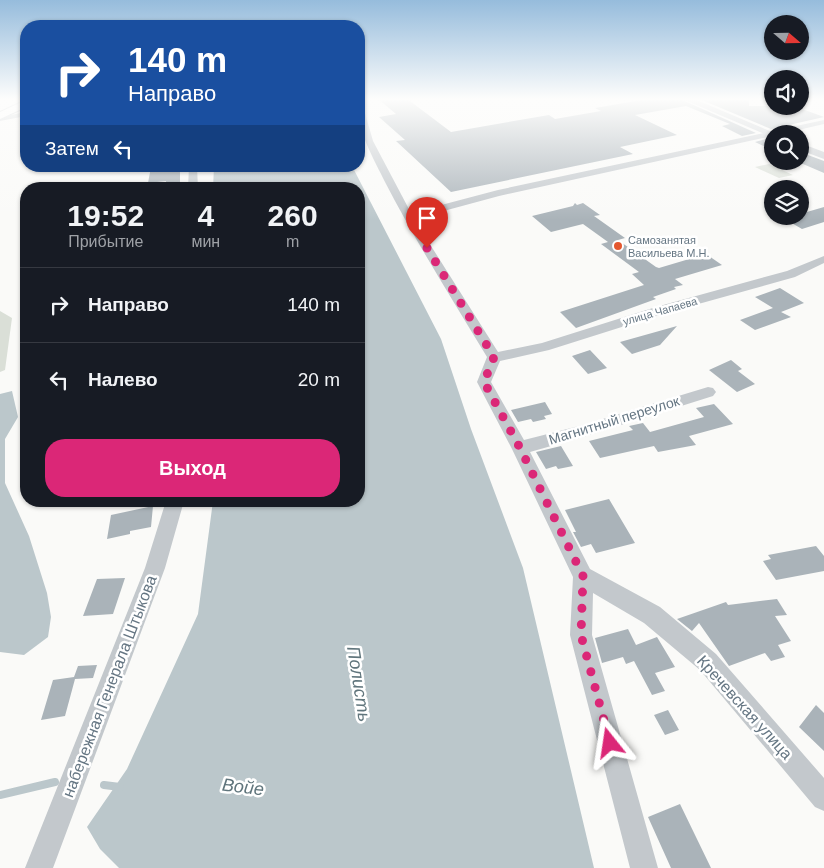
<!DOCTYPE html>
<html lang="ru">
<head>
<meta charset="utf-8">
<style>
	body { margin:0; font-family:Helvetica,sans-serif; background:#20242c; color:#f1f3f6; height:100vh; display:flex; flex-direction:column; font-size:19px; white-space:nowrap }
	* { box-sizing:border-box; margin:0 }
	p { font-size:16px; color:#9ea1a6 }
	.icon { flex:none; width:28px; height:28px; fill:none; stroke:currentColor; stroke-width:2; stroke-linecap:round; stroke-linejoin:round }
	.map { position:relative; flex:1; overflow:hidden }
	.sheet { position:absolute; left:20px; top:182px; width:345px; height:325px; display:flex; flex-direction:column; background:#171b24; border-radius:20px; box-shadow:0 1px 4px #0004 }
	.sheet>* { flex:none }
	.hud { position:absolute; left:20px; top:20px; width:345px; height:152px; border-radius:20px; box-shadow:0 1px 4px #0004; background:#1a4fa0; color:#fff; overflow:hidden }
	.needle { width:32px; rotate:110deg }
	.fabs { position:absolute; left:764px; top:15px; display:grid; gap:10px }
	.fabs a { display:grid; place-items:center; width:45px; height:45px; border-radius:50%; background:#171b24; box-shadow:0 1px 4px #0004; font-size:25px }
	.pin { position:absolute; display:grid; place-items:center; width:42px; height:42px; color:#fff; margin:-51px -21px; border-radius:50% 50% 50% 0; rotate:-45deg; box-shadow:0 0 5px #0007 }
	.pin .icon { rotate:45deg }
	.me { position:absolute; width:55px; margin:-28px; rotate:345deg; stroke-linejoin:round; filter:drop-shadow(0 0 4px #0008) }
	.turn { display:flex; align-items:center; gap:18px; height:105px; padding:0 25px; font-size:22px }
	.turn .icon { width:65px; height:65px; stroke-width:2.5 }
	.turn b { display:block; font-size:35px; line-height:42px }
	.then { display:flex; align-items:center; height:48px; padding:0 25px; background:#0003; gap:10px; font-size:19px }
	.eta { display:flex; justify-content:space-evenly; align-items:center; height:85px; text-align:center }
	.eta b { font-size:30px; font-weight:800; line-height:35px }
	.primary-button { display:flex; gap:10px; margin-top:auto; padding:10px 25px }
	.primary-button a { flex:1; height:58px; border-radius:20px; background:#db2777; color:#fff; font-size:20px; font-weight:800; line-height:58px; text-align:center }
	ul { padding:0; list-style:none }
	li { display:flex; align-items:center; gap:15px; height:75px; padding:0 25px; border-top:1px solid #363941 }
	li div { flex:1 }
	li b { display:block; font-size:19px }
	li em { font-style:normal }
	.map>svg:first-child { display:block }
</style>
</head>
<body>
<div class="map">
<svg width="824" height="868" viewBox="0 0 824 868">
	<rect width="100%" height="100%" fill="#fafaf8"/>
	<path fill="#dadfd7" d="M769 164 793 175 779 178 755 167Z
		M0 311 12 318 5 370 0 372Z"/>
	<path fill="#bbc7cb" d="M214 166H352L441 339 471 429 523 568 594 868H119L100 849 87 827 127 769 198 614 213 501H359V189H213Z
		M12 391 18 417 5 439V483L29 536 47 593 51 617 48 637 24 655 0 652V394Z"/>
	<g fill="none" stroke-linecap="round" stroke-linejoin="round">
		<path stroke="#bbc7cb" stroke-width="8" d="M104 785 120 787
			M0 795 55 782"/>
	</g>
	<path fill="#aab3b9" d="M377 98H406L451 132 549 115 555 119 601 111 595 108 653 98H678L756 133 742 136 722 126 730 124 686 106 635 115 677 135 620 147 633 154 451 192 396 141 405 140 379 117 396 114Z
		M697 98H749V106H794L824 117 771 129Z
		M771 139 772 150 755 142 770 138Z
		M808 155 824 161V173L796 161H800V157Z
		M162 166H180V189H165L166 181 148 183 151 167Z
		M575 203 577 205 583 203 600 215 594 216 625 238 618 240 656 267 659 268 706 254 722 265 675 279 683 285 674 287 676 289 653 297 656 299 576 328 560 312 644 285 632 274 639 272 601 244 608 242 583 224 551 232 532 216 573 206Z
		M824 207V222L802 229 783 218 800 216V214Z
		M780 288 804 303 781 312 791 317 755 330 740 320 773 308 755 297Z
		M677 326 660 345 632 354 620 342Z
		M590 350 607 368 588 374 572 356Z
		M731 360 742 369 738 371 755 384 737 392 709 370Z
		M545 402 552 414 544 416 546 419 533 422 531 419 518 422 511 410Z
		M714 404 733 424 689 436 696 445 658 452 654 446 600 458 589 441 633 430 629 426 643 423 650 432 704 417 696 408Z
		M561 446 573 466 558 469 556 466 546 469 536 452Z
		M609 499 635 543 596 553 591 544 581 547 573 532H576L565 510Z
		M153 506 151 527 130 531V534L107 539 111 515Z
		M816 546 824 556V571L776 580 763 561 771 559 768 555Z
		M125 578 113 614 83 616 97 579Z
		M777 599 787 615 775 616 791 641 778 645 785 657 771 661 765 653 729 666 699 623 692 631 677 619 726 602 728 605Z
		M628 629 636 645 657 637 675 667 655 673 665 691 652 695 634 661 626 664 623 657 602 663 595 638Z
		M97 665 93 678 75 679 65 716 41 720 53 680 74 677 78 666Z
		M816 705 824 713V751L799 727Z
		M668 710 679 730 665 735 654 715Z
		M680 804 711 868H671L648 817Z"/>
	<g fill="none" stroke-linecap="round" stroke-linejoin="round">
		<g stroke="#b3babf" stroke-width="2">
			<path id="secondary" d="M26 100V107L0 119V112Z"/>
		</g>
		<path fill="#c3c8cc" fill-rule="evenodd" d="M359 104 363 106 373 141 411 213 498 190 824 120V124L781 134H772V136L499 196 414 219 498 352 542 343 656 307 787 271 824 256V263L795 277 666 313 549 350 500 361 491 382 524 440 583 425 708 387 713 388 716 392 713 396 583 437 530 452 590 569 660 607 716 654 824 778V811L815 807 700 670 644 623 593 593 592 635 658 868H630L570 635 573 577 512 449 477 382 487 357C452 299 416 242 385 182 373 157 357 132 359 104Z
			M26 112V116L0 121V117Z
			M189 166H197L198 189H188Z
			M166 501H184L165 568 53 868H25L145 568Z"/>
		<path fill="#c3c8cc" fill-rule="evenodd" d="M680 98H692L777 134H772V137L769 136Z
			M800 143 824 152V159L800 150Z"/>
		<use href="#secondary" fill="#fff" fill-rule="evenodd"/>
	</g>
	<linearGradient id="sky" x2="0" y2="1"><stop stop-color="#96bcdc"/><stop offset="0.45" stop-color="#fdfdfc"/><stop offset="1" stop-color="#fdfdfc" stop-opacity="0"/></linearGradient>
	<rect width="824" height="220" fill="url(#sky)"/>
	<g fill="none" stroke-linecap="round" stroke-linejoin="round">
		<path stroke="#db2777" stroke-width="9" stroke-dasharray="0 16.2" d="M427 248 494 357 484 382 520 448 583 576 581 635 610 743"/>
	</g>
	<circle fill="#e4572e" stroke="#fff" stroke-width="2" cx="618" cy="246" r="5"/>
	<g text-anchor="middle" stroke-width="5" stroke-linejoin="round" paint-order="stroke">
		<g font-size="11" fill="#657683" stroke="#fff" text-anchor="start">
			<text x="628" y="244">Самозанятая<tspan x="628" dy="13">Васильева М.Н.</tspan></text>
		</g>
		<g font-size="11" fill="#657683" stroke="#fff">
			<text transform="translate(660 311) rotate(-16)" y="4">улица Чапаева</text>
		</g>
		<g font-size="14" fill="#657683" stroke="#fff">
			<text transform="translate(614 420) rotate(-17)" y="5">Магнитный переулок</text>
		</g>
		<g font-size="16" fill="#657683" stroke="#fff">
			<text transform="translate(109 686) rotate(-69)" y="6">набережная Генерала Штыкова</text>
			<text transform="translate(745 707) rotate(48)" y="6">Кречевская улица</text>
		</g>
		<g font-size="18" font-style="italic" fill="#60757c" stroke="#fff">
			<text transform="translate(359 684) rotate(81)" y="6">Полисть</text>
			<text transform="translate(243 787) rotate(7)" y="6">Войе</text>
		</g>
	</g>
</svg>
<div class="fabs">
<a><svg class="needle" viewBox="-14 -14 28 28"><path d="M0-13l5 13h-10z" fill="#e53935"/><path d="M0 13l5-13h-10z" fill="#9ea1a6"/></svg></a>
<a><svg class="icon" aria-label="sound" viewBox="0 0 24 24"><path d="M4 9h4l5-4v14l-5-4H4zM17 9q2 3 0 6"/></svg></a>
<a><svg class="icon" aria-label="search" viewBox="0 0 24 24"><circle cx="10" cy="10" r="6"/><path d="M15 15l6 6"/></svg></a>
<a><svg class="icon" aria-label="layers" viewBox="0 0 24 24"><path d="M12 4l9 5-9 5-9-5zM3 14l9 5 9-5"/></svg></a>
</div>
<div class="pin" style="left:427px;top:248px;background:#d93025"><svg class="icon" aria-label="arrive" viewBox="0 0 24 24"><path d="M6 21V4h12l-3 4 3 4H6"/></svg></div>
<svg class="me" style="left:610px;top:743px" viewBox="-20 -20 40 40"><path d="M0-17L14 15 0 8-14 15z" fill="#db2777" stroke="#fff" stroke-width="4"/></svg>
<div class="hud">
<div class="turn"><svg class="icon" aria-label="right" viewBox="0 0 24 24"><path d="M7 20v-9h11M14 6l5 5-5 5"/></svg><div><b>140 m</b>Направо</div></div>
<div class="then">Затем<svg class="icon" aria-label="left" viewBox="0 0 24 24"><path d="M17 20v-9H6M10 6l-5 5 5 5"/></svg></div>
</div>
<section class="sheet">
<div class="eta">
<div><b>19:52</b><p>Прибытие</p></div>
<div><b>4</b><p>мин</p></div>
<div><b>260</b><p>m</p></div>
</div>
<ul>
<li><svg class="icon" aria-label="right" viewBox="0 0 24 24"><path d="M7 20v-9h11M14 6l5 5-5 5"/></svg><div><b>Направо</b></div><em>140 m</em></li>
<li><svg class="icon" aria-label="left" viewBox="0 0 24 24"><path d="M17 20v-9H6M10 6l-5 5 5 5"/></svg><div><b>Налево</b></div><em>20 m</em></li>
</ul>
<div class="primary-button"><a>Выход</a></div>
</section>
</div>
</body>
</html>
